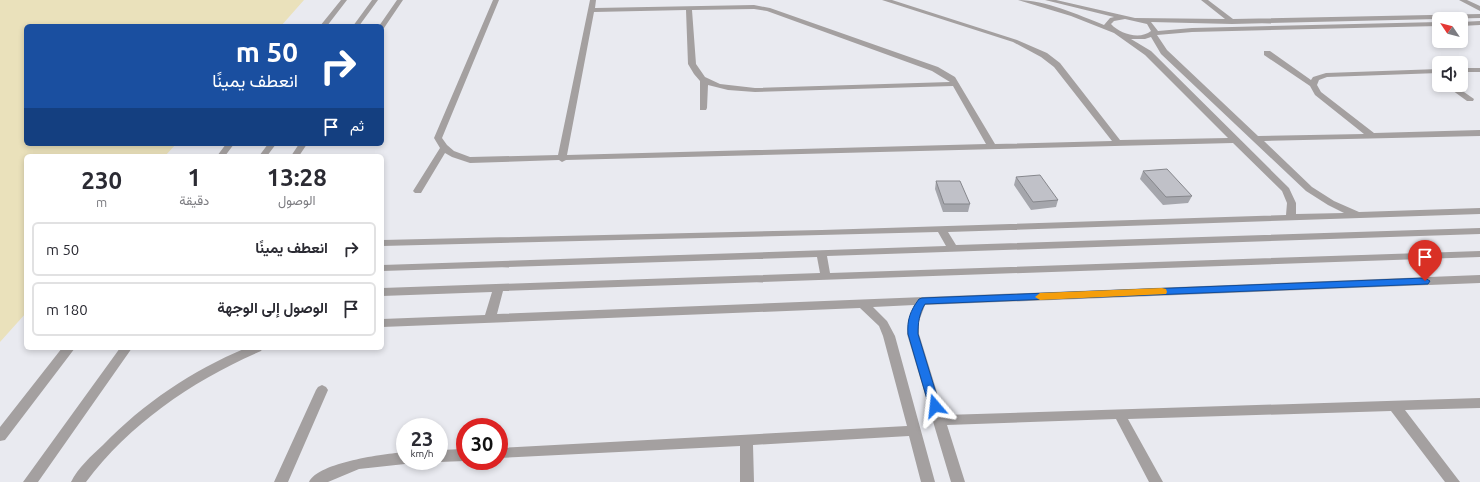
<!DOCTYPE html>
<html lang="ar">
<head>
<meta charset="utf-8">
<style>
	body { margin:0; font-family:Ubuntu,Vazirmatn,sans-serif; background:#f7f7f7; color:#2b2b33; direction:rtl; height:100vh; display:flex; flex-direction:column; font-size:15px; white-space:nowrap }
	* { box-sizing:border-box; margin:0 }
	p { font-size:13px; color:#7c7c81 }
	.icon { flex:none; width:22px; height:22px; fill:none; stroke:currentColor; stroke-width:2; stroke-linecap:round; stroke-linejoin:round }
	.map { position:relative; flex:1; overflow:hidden; direction:ltr }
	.sheet { position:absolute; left:24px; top:154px; width:360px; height:196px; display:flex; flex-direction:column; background:#fff; border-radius:6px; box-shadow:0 2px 6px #0003; direction:rtl }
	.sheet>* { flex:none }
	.hud { position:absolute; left:24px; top:24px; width:360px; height:122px; border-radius:6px; box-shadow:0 2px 6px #0003; direction:rtl; background:#1a4fa0; color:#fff; overflow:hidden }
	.needle { width:26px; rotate:305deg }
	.tools { position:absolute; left:1432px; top:12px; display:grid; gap:8px }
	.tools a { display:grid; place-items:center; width:36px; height:36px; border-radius:6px; background:#fff; box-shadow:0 2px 6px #0003; font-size:20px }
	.speed { position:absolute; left:396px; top:418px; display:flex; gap:8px; font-size:20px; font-weight:700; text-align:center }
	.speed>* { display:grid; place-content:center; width:52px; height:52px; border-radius:50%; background:#fff; box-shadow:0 2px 6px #0003; line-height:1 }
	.speed small { font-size:10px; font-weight:400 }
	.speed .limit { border:6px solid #d22; background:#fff; color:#111 }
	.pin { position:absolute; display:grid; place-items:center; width:34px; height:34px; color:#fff; margin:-41px -17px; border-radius:50% 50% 50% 0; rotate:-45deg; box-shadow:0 0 4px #0007 }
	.pin .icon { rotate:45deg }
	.me { position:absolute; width:44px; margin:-22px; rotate:343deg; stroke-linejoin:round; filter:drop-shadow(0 0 3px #0008) }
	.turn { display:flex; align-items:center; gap:14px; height:84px; padding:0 20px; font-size:18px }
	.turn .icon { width:52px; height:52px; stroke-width:2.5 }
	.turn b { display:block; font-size:28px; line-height:34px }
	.then { display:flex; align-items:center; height:38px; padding:0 20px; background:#0003; gap:8px; font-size:15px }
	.eta { display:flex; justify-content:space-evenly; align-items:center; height:68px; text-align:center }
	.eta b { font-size:24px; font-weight:600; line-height:28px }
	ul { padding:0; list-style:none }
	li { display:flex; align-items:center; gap:12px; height:54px; margin:0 8px 6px; padding:0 12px; border:2px solid #e1e1e2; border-radius:6px }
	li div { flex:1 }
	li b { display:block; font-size:15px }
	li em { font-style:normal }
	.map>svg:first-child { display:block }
</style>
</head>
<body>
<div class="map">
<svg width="1480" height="482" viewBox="0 0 1480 482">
	<rect width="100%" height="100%" fill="#e9eaf0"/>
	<path fill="#eae1bb" d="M0 0H304L281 26H26V144H176L165 156H26V313L0 342Z"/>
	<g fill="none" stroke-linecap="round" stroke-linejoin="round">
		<path fill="#a4a0a0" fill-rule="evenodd" d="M341 0H347L327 26H320Z
			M372 0H378L359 26H353Z
			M397 0H403L384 28 382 29V26H379Z
			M493 0H499L442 138 447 145 454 151 470 157 558 155 590 0H596L595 8 754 5 770 8 938 67 955 77 995 144 1112 141 1054 67 1041 57 1013 42 882 0H892L1017 40 1047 53 1060 63 1120 140 1228 138 1145 55 1114 33 1071 16 1018 0C1045 0 1079 15 1104 25L1110 18 1114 17 1045 0H1056L1135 18 1225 19 1201 0H1208L1233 19 1480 14V18L1232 24 1151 22 1158 31 1192 28 1439 22V26L1192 32 1157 35 1167 50 1258 136 1364 134 1315 95 1310 86 1264 55V51H1270L1311 80 1313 77 1326 73 1439 69V73L1327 77 1319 80 1317 85 1321 92 1374 133 1480 130V136L1264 141 1312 187 1334 201 1359 212 1480 208V214L948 232 956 245 1480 228V234L827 256 830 273 1480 251V257L503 291 497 314 1480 275V283L925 305 919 321V334L944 415 1480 398V408L1405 410 1460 482H1445L1391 411 1128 419 1163 482H1149L1116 419 947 425 965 482H951L907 334 908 321 914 305 873 307 887 321 895 336 935 482H921L909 436 753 445 754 482H740V446L499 458V448L907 426 883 336 879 326 860 308 382 327V319L485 315 492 292 382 296V288L820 273 817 257 382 271V265L946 246 938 232 382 246V240L822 230 1286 215 1287 203 1282 191 1233 143 566 160 562 162 559 160 470 163 452 157 445 153 421 193H415L413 191 440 148 434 138ZM754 9 767 11 932 71 950 82 755 88 720 84 705 77 696 64 692 10ZM686 10 688 64 694 74 700 81V110H706L707 108 708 85 728 90 755 92 953 86 986 144 567 155 594 12ZM1125 19 1147 24 1151 31C1140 40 1120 34 1111 24L1114 21ZM1151 37 1161 54 1306 191 1328 205 1344 213 1296 214V203L1289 188 1151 51 1131 39H1145Z
			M1459 0H1467L1480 6V11Z
			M1480 21V25L1461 26V22Z
			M1461 68H1480V72H1461Z
			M1445 85H1454L1474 99 1473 101H1467Z
			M226 144H234L225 156H217Z
			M268 144H276L267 156H259Z
			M299 144H307L299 156H291Z
			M62 348H75L5 440 0 441V427Z
			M120 348H132L38 482H23Z
			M246 348H263L261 351C194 380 130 423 86 482H71C78 468 91 456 103 445 144 403 191 371 246 348Z
			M322 385 326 387 328 390 288 482H274L316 390 318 387Z
			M465 449V461L439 462 437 461H439V450Z
			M405 452V461H410L405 464 359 469 328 482H309C319 462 384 454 405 452Z"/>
	</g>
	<path fill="#a5a6ac" d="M1143 171 1192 196 1188 203 1163 205 1140 179Z
		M1016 177 1058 200 1056 207 1031 210 1014 185Z
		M936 181 970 204 968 212H943L935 189Z"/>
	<path fill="#c0c1c8" stroke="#86878c" d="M1167 169 1192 196 1166 197 1143 171Z
		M1040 175 1058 200 1033 202 1016 177Z
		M936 181H960L970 204H944Z"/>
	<path fill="#1a73e8" stroke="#114b97" d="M1425 278 1430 281 1428 284 925 304C919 314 918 323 918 334L940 406 939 409H931L929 406 908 334C907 320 910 311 919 299L922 298Z"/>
	<path fill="#f59e0b" d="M1162 288 1166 289 1167 292 1166 294 1040 300 1035 297 1040 293Z"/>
</svg>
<div class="tools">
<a><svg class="needle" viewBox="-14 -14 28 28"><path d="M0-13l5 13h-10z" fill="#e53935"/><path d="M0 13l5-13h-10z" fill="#7c7c81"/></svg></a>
<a><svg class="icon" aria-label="sound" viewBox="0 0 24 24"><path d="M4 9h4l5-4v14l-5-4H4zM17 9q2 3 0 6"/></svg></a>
</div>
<div class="speed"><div>23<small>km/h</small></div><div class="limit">30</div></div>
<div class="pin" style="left:1425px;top:281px;background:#d93025"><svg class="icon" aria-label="arrive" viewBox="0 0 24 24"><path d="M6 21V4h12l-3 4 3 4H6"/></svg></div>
<svg class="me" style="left:935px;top:406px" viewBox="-20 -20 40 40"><path d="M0-17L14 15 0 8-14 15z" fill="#1a73e8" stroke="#fff" stroke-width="4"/></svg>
<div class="hud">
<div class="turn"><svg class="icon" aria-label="right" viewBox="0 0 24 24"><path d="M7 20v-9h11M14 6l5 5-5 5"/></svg><div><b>50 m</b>انعطف يمينًا</div></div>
<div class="then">ثم<svg class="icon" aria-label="arrive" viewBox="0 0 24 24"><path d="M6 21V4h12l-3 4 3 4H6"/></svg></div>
</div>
<section class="sheet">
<div class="eta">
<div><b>13:28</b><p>الوصول</p></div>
<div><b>1</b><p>دقيقة</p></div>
<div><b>230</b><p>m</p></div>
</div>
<ul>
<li><svg class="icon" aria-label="right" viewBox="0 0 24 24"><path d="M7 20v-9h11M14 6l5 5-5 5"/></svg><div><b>انعطف يمينًا</b></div><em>50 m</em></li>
<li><svg class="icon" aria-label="arrive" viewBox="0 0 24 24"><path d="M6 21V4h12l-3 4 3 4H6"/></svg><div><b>الوصول إلى الوجهة</b></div><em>180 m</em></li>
</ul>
</section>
</div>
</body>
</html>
